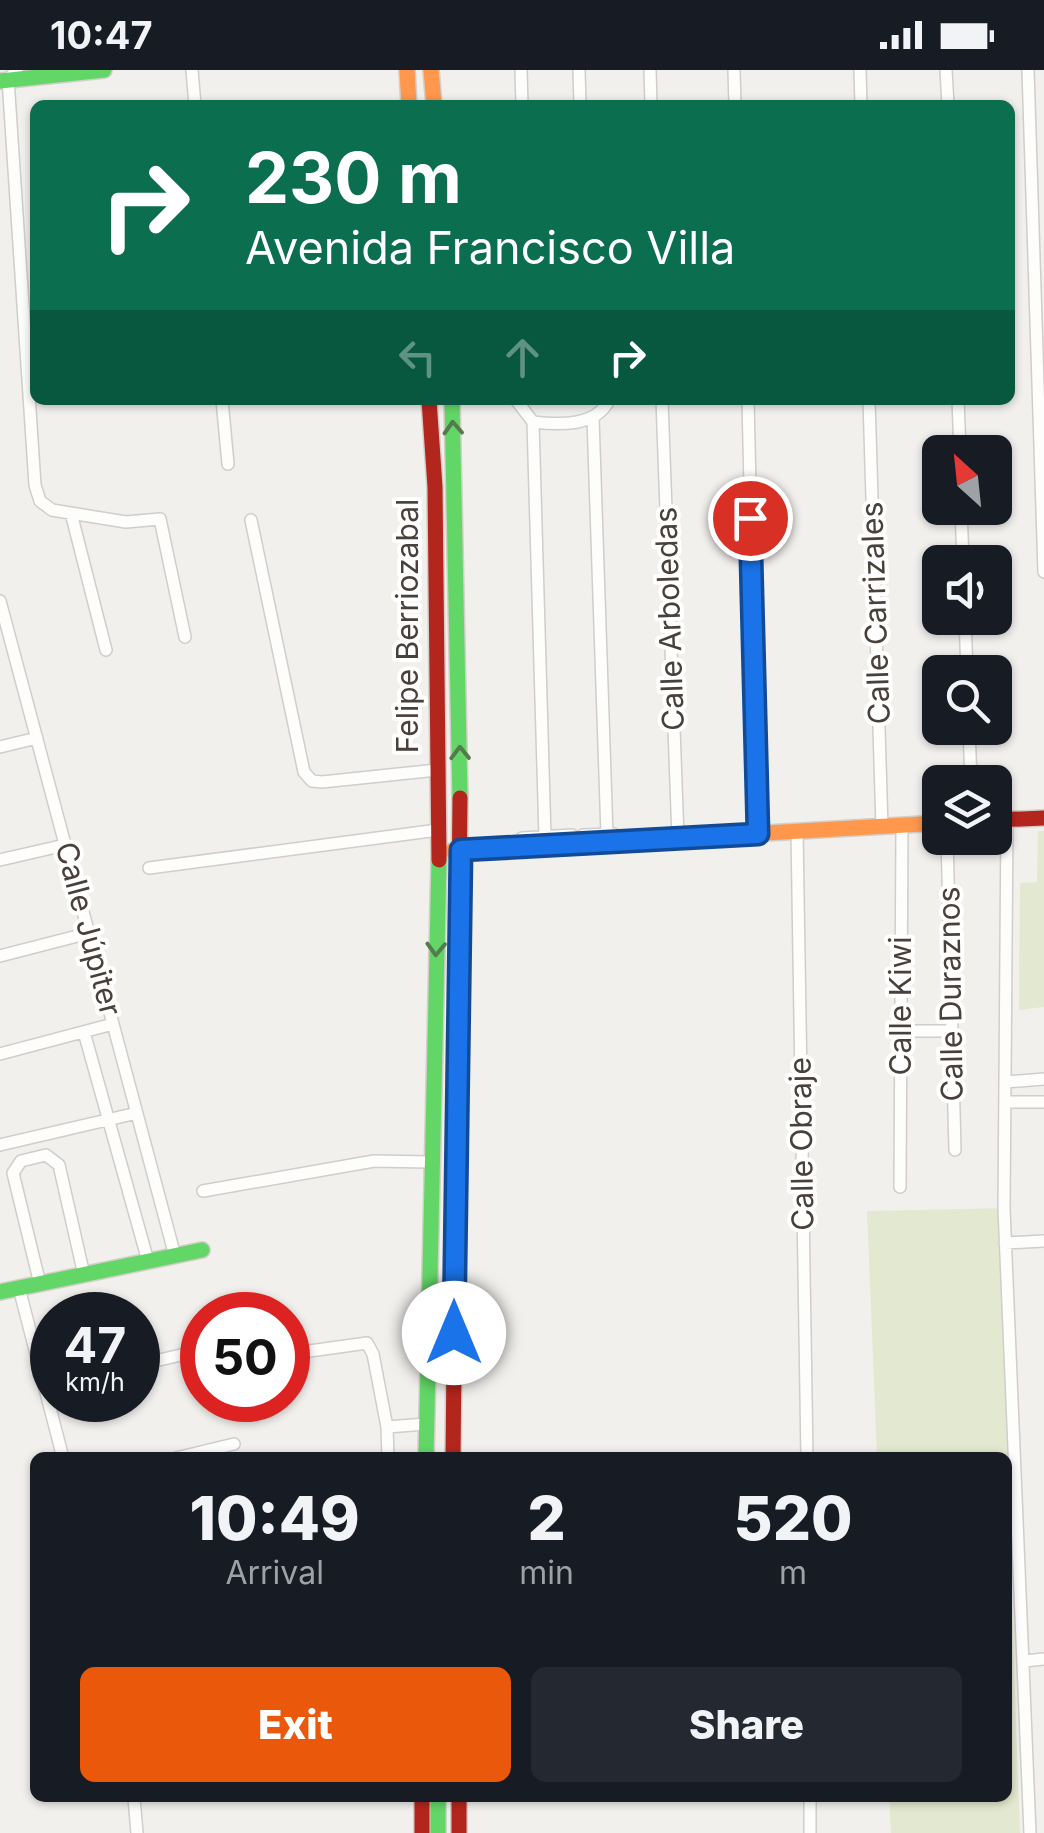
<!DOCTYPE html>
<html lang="en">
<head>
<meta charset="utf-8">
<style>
	body { margin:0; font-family:Inter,sans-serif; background:#242831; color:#f1f3f6; height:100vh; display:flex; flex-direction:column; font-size:38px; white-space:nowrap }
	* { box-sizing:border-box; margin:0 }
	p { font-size:32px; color:#9ea1a6 }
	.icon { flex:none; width:55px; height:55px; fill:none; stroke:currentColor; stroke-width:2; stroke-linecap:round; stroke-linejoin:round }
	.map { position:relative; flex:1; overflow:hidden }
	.side { position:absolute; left:30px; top:1382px; width:982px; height:350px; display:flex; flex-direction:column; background:#171b24; border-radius:15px; box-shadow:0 2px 8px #0004 }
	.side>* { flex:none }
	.guide { position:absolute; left:30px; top:30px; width:985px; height:305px; border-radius:15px; box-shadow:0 2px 8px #0004; background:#0b6e4f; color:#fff; overflow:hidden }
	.needle { width:65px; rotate:333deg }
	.buttons { position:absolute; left:922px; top:365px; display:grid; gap:20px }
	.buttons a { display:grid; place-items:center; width:90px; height:90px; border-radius:15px; background:#171b24; box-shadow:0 2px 8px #0004; font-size:50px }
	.speed { position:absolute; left:30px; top:1222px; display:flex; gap:20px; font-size:50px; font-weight:700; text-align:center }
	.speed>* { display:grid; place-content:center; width:130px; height:130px; border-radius:50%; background:#171b24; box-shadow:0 2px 8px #0004; line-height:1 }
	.speed small { font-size:25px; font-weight:400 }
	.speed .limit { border:15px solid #d22; background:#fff; color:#111 }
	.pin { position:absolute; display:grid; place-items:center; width:85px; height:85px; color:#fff; margin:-42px; border:5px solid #fff; border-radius:50%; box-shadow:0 2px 10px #0007 }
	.me { position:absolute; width:110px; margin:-55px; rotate:0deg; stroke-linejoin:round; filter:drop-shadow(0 0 8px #0008) }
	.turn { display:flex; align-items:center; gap:35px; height:210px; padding:0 50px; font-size:45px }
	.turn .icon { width:130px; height:130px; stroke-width:2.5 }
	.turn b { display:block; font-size:70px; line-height:85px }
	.lanes { display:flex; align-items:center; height:95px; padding:0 50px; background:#0003; justify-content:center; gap:50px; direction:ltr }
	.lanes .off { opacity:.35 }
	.eta { display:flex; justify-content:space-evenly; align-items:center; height:170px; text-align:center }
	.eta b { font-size:60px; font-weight:800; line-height:70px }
	.cta { display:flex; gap:20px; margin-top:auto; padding:20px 50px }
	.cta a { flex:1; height:115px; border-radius:15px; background:#ea580c; color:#fff; font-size:40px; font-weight:800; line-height:115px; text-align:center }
	.cta a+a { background:#242831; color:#f1f3f6 }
	.status { display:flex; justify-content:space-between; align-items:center; height:70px; padding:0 50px; background:#171b24; direction:ltr }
	.status svg { height:28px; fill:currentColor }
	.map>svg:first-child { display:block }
</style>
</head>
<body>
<div class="status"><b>10:47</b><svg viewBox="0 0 49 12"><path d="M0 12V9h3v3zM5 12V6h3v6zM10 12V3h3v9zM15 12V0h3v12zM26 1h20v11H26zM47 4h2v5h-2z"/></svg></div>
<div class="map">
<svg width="1044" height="1763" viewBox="0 0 1044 1763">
	<rect width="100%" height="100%" fill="#f2f0ed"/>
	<path fill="#e3e9d0" d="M1038 761H1044V937L1019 940 1020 813 1037 812Z
		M1009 1138 1021 1505 1011 1507 1020 1763H891L889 1728H1008V1388L877 1387 867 1141Z"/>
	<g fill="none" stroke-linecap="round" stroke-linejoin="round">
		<g stroke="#d0cdcb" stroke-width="14">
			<path id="street" d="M17 0 8 9 35 415 40 431 52 440 126 452 160 449 185 567
				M192 0 195 35
				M521 0 522 35
				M579 0 580 35
				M650 0 651 35
				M734 0 735 35
				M860 0 861 35
				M946 0 948 35
				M1028 0 1044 502
				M222 330 228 394
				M516 330 533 352C559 355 596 357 609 330
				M662 330 678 768
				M748 330 758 764
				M869 330 882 757
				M958 330 960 382
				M593 348 607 765
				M533 352 545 767
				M961 438 963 492
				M71 443 106 580
				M251 450 304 702 312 711 322 712 437 700
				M0 531 175 1186
				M965 548 967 602
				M969 658 971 712
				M0 677 37 668
				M1007 749 1004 1138 1030 1763
				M797 761 807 1388
				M583 765 614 764
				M522 768 572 765
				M947 768 955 1080
				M0 790 65 775
				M149 798 438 760
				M0 886 89 863
				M901 961H952
				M84 962 148 1191
				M0 984 113 954
				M1005 1012 1044 1009
				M1005 1032H1044
				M0 1075 137 1043
				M900 1117 902 755
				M203 1121 374 1091 429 1092
				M1005 1173 1044 1171
				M40 1214 13 1103 21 1091 46 1085 59 1095 84 1205
				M19 1218 63 1388
				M288 1284 367 1273 373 1284 387 1357 388 1388
				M138 1295 202 1280
				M387 1357 426 1354
				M176 1388 234 1374
				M1024 1591 1044 1589
				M134 1728 137 1763
				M810 1728V1763"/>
		</g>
		<g stroke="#d3cec8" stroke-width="18">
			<path id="fast" d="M0 11 104 0
				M452 330 460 728
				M0 1222 202 1180
				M426 1388 439 790
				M438 1728V1763"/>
		</g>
		<g stroke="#d3cec8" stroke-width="18">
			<path id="slow" d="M407 0 409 35
				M431 0 434 35
				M452 781 940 753"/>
		</g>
		<g stroke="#d3cec8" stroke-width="18">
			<path id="jam" d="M429 330 435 417 439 790
				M995 750 1044 748
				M453 1388 460 728
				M422 1728V1763
				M459 1728V1763"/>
		</g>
		<use href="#street" stroke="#fdfdfc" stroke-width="11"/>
		<use href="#fast" stroke="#63d668" stroke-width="15"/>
		<use href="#slow" stroke="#ff974d" stroke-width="15"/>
		<use href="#jam" stroke="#b3261e" stroke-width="15"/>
	</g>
	<defs><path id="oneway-chevron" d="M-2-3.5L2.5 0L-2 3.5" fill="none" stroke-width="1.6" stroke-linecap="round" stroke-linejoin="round" transform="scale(2.5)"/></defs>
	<g stroke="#537c4c">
		<use href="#oneway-chevron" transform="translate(453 358) rotate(-93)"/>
		<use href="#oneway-chevron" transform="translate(460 683) rotate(-91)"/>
		<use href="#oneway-chevron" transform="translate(436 879) rotate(92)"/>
	</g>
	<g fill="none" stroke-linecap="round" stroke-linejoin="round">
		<g stroke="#114b97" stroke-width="25">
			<path id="route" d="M454 1263 461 780 758 764 750 448"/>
		</g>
		<use href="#route" stroke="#1a73e8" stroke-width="18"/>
	</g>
	<g text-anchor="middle" stroke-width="8" stroke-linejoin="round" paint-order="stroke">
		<g font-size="30" fill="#48403a" stroke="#fff">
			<text transform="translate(876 543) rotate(-92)" y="10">Calle Carrizales</text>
			<text transform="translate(670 549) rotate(-92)" y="10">Calle Arboledas</text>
			<text transform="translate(408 556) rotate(-90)" y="10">Felipe Berriozabal</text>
			<text transform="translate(88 859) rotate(75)" y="10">Calle Júpiter</text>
			<text transform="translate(951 924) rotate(-91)" y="10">Calle Duraznos</text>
			<text transform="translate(901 936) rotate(-90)" y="10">Calle Kiwi</text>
			<text transform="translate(802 1074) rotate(-91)" y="10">Calle Obraje</text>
		</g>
	</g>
</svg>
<div class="buttons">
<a><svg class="needle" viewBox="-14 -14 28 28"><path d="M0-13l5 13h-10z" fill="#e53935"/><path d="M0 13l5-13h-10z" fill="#9ea1a6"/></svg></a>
<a><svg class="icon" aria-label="sound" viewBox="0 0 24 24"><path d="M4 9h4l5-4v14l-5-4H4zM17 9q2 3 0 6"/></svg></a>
<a><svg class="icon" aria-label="search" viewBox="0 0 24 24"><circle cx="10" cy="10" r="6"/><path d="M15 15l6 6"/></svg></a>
<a><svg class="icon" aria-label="layers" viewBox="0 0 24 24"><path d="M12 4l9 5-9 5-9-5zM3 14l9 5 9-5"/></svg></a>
</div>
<div class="speed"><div>47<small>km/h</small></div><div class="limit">50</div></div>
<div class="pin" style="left:750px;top:448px;background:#d93025"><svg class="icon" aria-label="arrive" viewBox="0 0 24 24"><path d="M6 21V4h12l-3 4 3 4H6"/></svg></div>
<svg class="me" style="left:454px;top:1263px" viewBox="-20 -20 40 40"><circle r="19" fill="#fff"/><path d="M0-13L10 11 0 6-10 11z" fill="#1a73e8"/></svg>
<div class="guide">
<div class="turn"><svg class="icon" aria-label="right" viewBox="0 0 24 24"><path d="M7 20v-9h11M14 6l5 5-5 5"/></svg><div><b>230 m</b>Avenida Francisco Villa</div></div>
<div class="lanes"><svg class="icon off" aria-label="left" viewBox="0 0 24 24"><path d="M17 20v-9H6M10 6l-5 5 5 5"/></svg><svg class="icon off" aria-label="ahead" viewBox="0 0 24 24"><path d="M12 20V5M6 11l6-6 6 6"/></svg><svg class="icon" aria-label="right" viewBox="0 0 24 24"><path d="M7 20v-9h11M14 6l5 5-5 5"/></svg></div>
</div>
<section class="side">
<div class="eta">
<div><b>10:49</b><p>Arrival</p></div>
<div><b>2</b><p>min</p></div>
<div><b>520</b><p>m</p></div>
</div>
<div class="cta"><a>Exit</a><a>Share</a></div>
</section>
</div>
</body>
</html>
